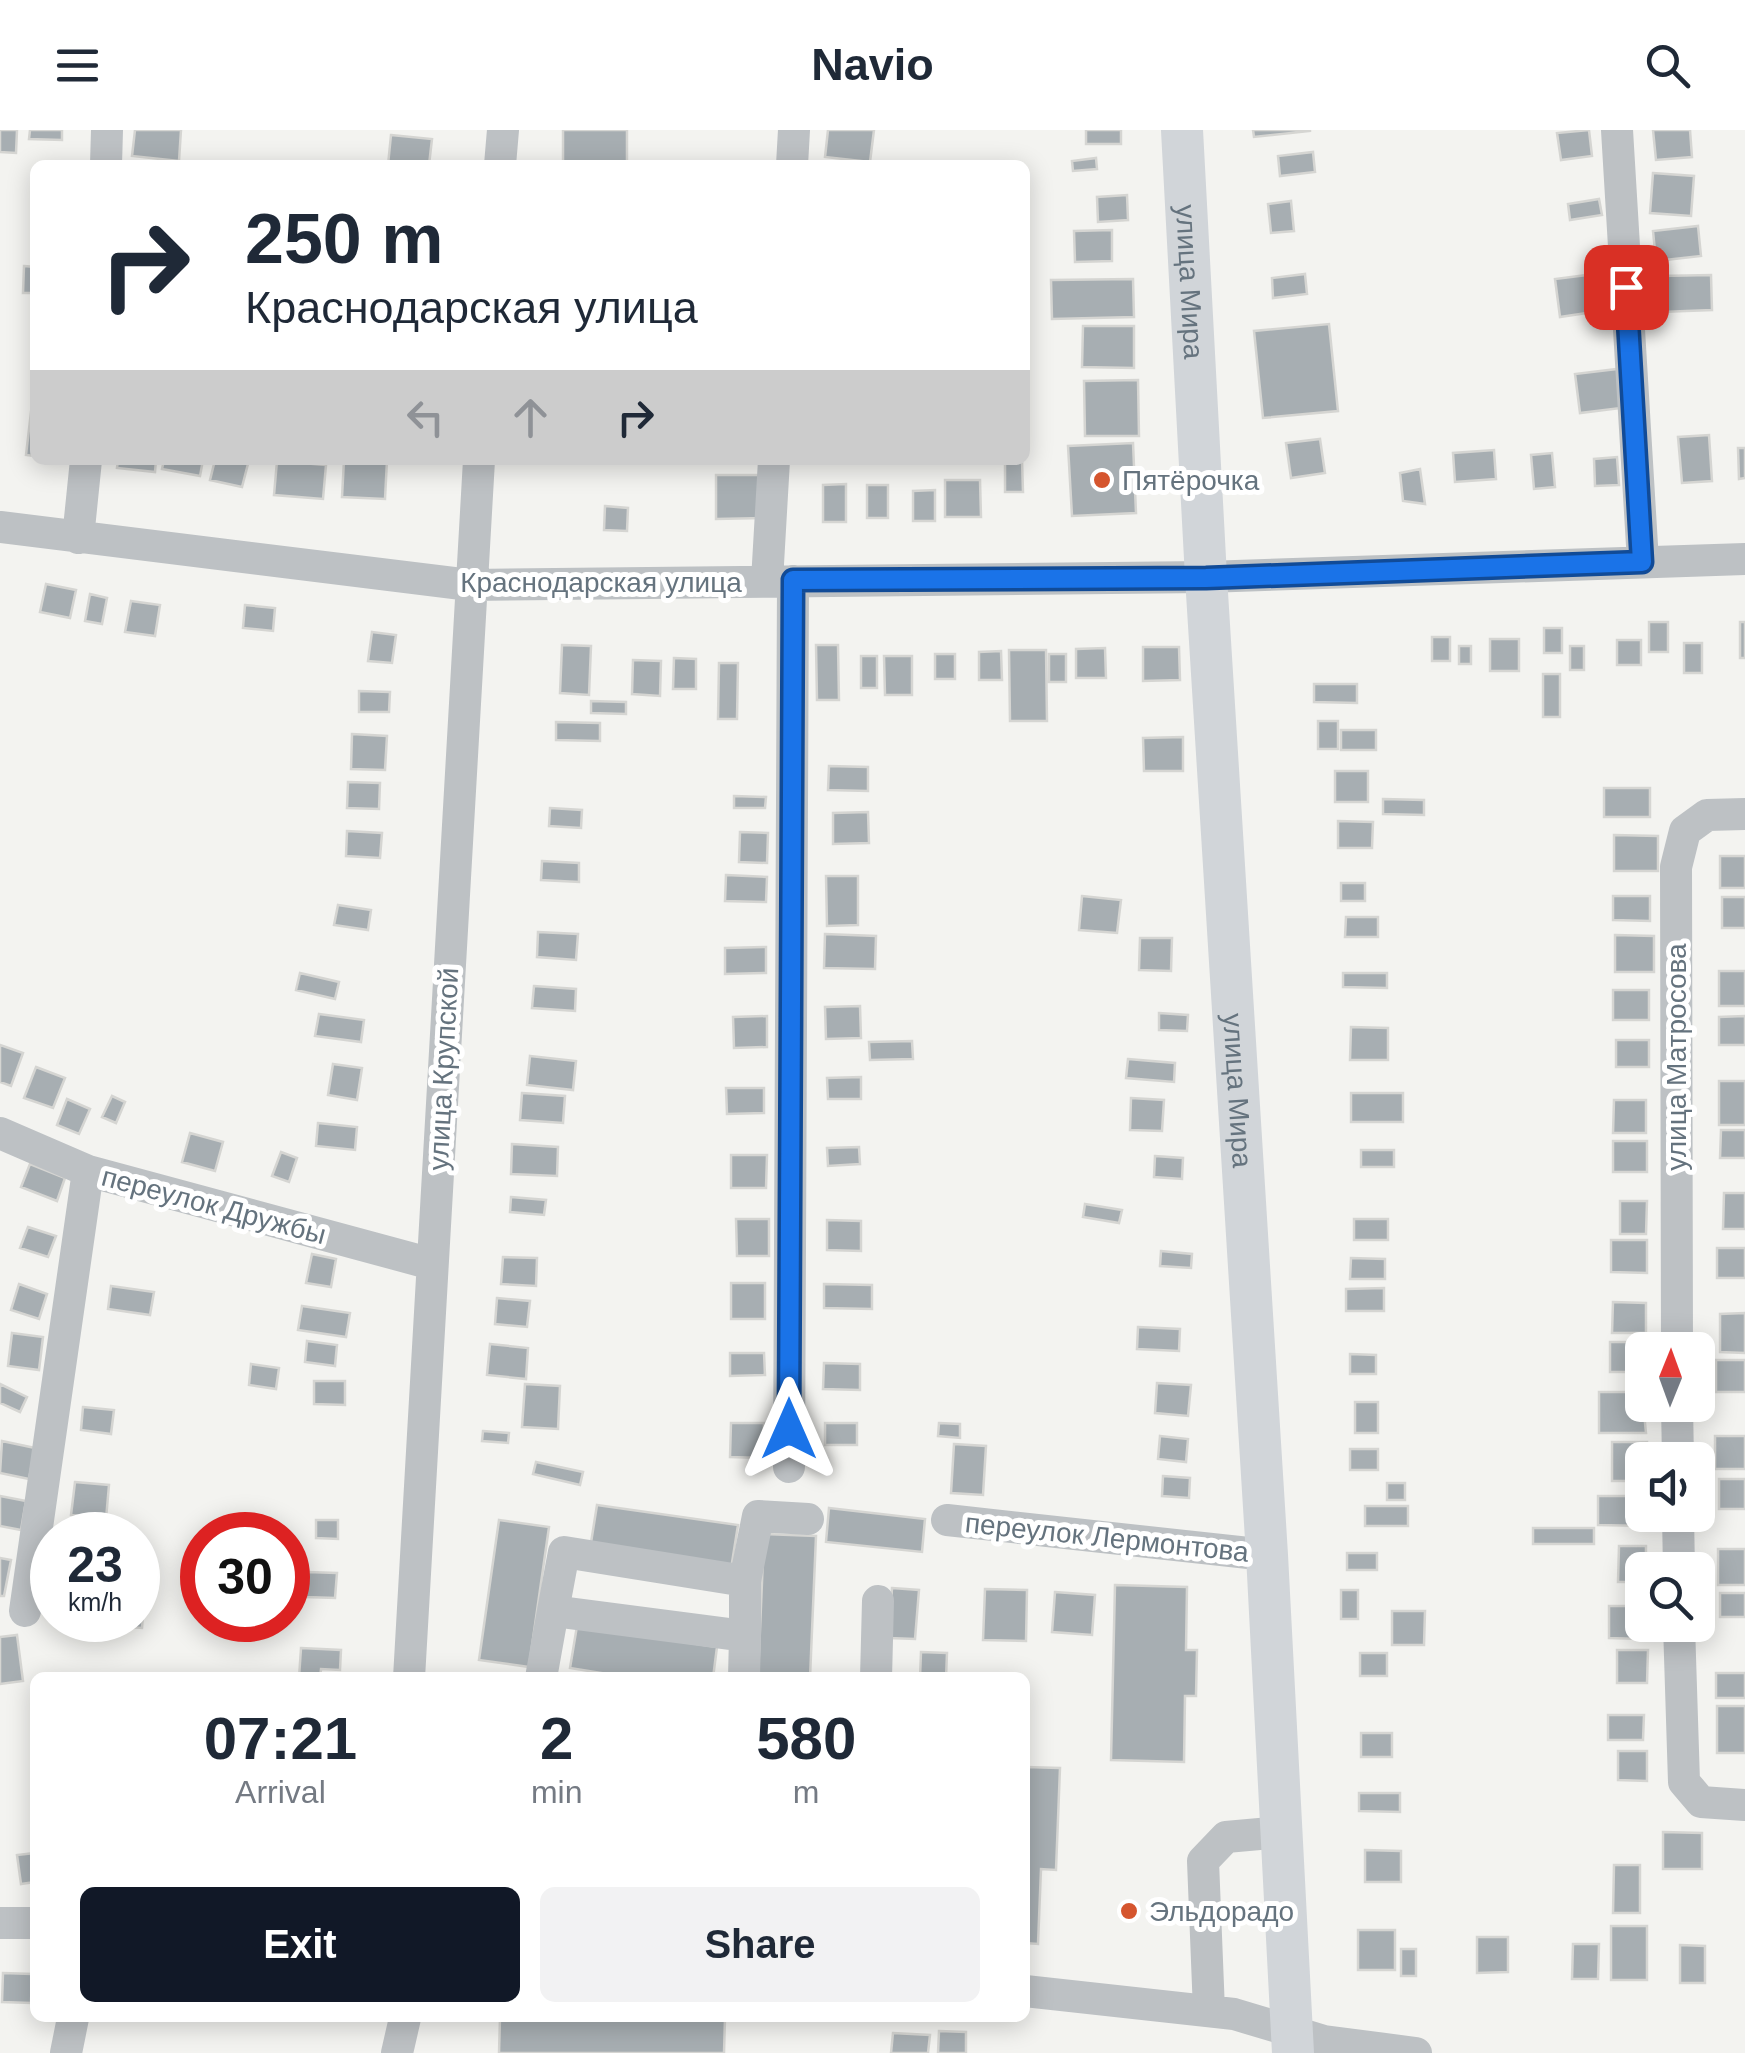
<!DOCTYPE html>
<html lang="en">
<head>
<meta charset="utf-8">
<style>
	body { margin:0; font-family:Helvetica,sans-serif; background:#f2f2f3; color:#1f2937; height:100vh; display:flex; flex-direction:column; font-size:38px; white-space:nowrap }
	* { box-sizing:border-box; margin:0 }
	p { font-size:32px; color:#747a83 }
	.icon { flex:none; width:55px; height:55px; fill:none; stroke:currentColor; stroke-width:2; stroke-linecap:round; stroke-linejoin:round }
	.map { position:relative; flex:1; overflow:hidden }
	.details { position:absolute; left:30px; top:1542px; width:1000px; height:350px; display:flex; flex-direction:column; background:#fff; border-radius:15px; box-shadow:0 5px 25px #0003 }
	.details>* { flex:none }
	.banner { position:absolute; left:30px; top:30px; width:1000px; height:305px; border-radius:15px; box-shadow:0 5px 25px #0003; background:#fff; color:#1f2937; overflow:hidden }
	.needle { width:65px; rotate:1deg }
	.fabs { position:absolute; left:1625px; top:1202px; display:grid; gap:20px }
	.fabs a { display:grid; place-items:center; width:90px; height:90px; border-radius:15px; background:#fff; box-shadow:0 5px 25px #0003; font-size:50px }
	.speed { position:absolute; left:30px; top:1382px; display:flex; gap:20px; font-size:50px; font-weight:700; text-align:center }
	.speed>* { display:grid; place-content:center; width:130px; height:130px; border-radius:50%; background:#fff; box-shadow:0 5px 25px #0003; line-height:1 }
	.speed small { font-size:25px; font-weight:400 }
	.speed .limit { border:15px solid #d22; background:#fff; color:#111 }
	.pin { position:absolute; display:grid; place-items:center; width:85px; height:85px; color:#fff; margin:-42px; border-radius:20px; box-shadow:0 5px 15px #0006 }
	.me { position:absolute; width:110px; margin:-55px; rotate:0deg; stroke-linejoin:round; filter:drop-shadow(0 0 8px #0008) }
	.turn { display:flex; align-items:center; gap:35px; height:210px; padding:0 50px; font-size:45px }
	.turn .icon { width:130px; height:130px; stroke-width:2.5 }
	.turn b { display:block; font-size:70px; line-height:85px }
	.lanes { display:flex; align-items:center; height:95px; padding:0 50px; background:#0003; justify-content:center; gap:50px; direction:ltr }
	.lanes .off { opacity:.35 }
	.eta { display:flex; justify-content:space-evenly; align-items:center; height:170px; text-align:center }
	.eta b { font-size:60px; font-weight:700; line-height:70px }
	.cta { display:flex; gap:20px; margin-top:auto; padding:20px 50px }
	.cta a { flex:1; height:115px; border-radius:15px; background:#111827; color:#fff; font-size:40px; font-weight:700; line-height:115px; text-align:center }
	.cta a+a { background:#f2f2f3; color:#1f2937 }
	header { display:flex; justify-content:space-between; align-items:center; height:130px; padding:0 50px; background:#fff; font-size:45px; font-weight:700 }
	.map>svg:first-child { display:block }
</style>
</head>
<body>
<header><svg class="icon" aria-label="menu" viewBox="0 0 24 24"><path d="M4 6h16M4 12h16M4 18h16"/></svg>Navio<svg class="icon" aria-label="search" viewBox="0 0 24 24"><circle cx="10" cy="10" r="6"/><path d="M15 15l6 6"/></svg></header>
<div class="map">
<svg width="1745" height="1923" viewBox="0 0 1745 1923">
	<rect width="100%" height="100%" fill="#f3f3f0"/>
	<path fill="#a7aeb2" stroke="#d5d5d2" stroke-width="2.5" d="M0 0H17L16 23 0 22Z
		M30 0H62V10L29 9Z
		M135 0H181L179 31 132 26Z
		M563 0H627V35H563Z
		M828 0H874L870 32 825 27Z
		M1086 0H1121V14H1086Z
		M1253 0H1310V1L1254 7Z
		M1589 0 1592 26 1561 30 1557 3Z
		M1653 0H1690L1692 27 1656 30Z
		M391 5 432 9 429 35H388Z
		M1313 22 1315 42 1280 46 1278 26Z
		M1096 28 1097 39 1073 41 1072 31Z
		M1653 43 1694 46 1691 86 1650 83Z
		M1127 65 1128 90 1098 92 1097 67Z
		M1599 69 1602 85 1570 90 1568 74Z
		M1291 71 1294 101 1271 103 1268 74Z
		M1698 96 1701 126 1656 131 1653 101Z
		M1112 100V131L1075 132 1074 101Z
		M24 136 35 137V163H23Z
		M1305 144 1307 164 1273 168 1272 148Z
		M1595 144 1600 181 1560 187 1555 149Z
		M1711 145 1712 180 1661 182 1660 146Z
		M1133 149 1134 187 1052 189 1051 150Z
		M1329 194 1338 281 1263 288 1254 201Z
		M1083 196H1134V238L1082 237Z
		M1617 239 1621 278 1580 283 1575 244Z
		M1138 250 1139 306H1085L1084 251Z
		M31 282 35 283V326L26 325Z
		M1709 305 1712 351 1682 353 1678 307Z
		M1320 309 1325 343 1291 348 1286 313Z
		M1133 313 1136 383 1072 386 1068 316Z
		M1738 318H1745V348L1739 349Z
		M1494 320 1496 349 1455 352 1453 323Z
		M1552 323 1555 357 1534 359 1531 325Z
		M1617 327 1619 355 1595 356 1594 329Z
		M118 330H156L155 342 117 338Z
		M164 330H203L200 346 162 339Z
		M215 330H249L242 357 210 350Z
		M344 330H387L385 369 342 367Z
		M1005 330H1022L1023 362H1005Z
		M277 331 326 335 323 369 274 365Z
		M1420 339 1425 374 1403 371 1400 343Z
		M716 345H764V388L716 389Z
		M945 350H980L981 387H945Z
		M846 354V392H823V355Z
		M867 355H888V388H867Z
		M935 360V391H913V361Z
		M605 376 628 378 627 401 604 400Z
		M46 454 76 460 70 488 40 482Z
		M90 464 107 468 102 494 85 491Z
		M131 471 160 475 155 506 125 502Z
		M245 475 275 478 273 501 243 498Z
		M1649 492H1668V522H1649Z
		M1740 492H1745V528H1740Z
		M1544 498H1562V523H1544Z
		M372 502 396 505 392 533 368 531Z
		M1432 507H1450V531H1432Z
		M1490 509H1519V541H1490Z
		M1617 510H1641V535H1617Z
		M1684 513H1702V543H1684Z
		M562 515 591 516 589 565 560 563Z
		M816 515H838L839 570H817Z
		M1459 516H1471V534H1459Z
		M1570 516H1584V540H1570Z
		M1143 517H1179L1180 550 1143 551Z
		M1105 518 1106 548H1076V519Z
		M1009 520H1046L1047 591H1010Z
		M1001 521 1002 550H979V522Z
		M935 524H955V549H935Z
		M1049 524H1066V552H1049Z
		M861 526H877V558H861Z
		M884 526H912V565H885Z
		M674 528 696 529V559H673Z
		M633 530 661 531 660 566 632 564Z
		M719 533H738L737 589H718Z
		M1543 544H1560V587H1543Z
		M1314 554H1357V573L1314 572Z
		M359 561 390 562 389 582H359Z
		M591 571 626 572V584L591 583Z
		M1318 591H1338V619H1318Z
		M556 592 600 593V611L556 610Z
		M1341 600H1376V620H1341Z
		M352 604 387 606 385 640 351 639Z
		M1183 607V641H1144L1143 608Z
		M829 636 868 637V661L828 660Z
		M1335 641H1368V672H1335Z
		M348 652 380 653 379 679 347 678Z
		M1604 658H1650V687H1604Z
		M734 666 766 667 765 678H734Z
		M1383 669 1424 670V685L1383 684Z
		M550 678 582 680 581 698 549 696Z
		M868 682 869 713 833 714V683Z
		M1338 691 1373 692 1372 718H1338Z
		M347 701 382 703 380 728 346 726Z
		M740 702 768 703 767 733 739 732Z
		M1614 705 1658 706V741H1614Z
		M1720 726H1745V758H1720Z
		M542 731 579 733V752L541 750Z
		M726 745 767 747 766 772 725 771Z
		M826 746H858V795L827 796Z
		M1341 753H1365V771H1341Z
		M1082 766 1121 770 1117 803 1079 800Z
		M1613 766H1650V791L1613 790Z
		M1722 767H1745V798H1722Z
		M338 775 371 780 368 800 334 795Z
		M1346 787H1378V807H1345Z
		M538 802 578 804 576 830 537 827Z
		M825 804 876 806 875 839 824 838Z
		M1615 805 1654 806V842H1615Z
		M1140 808H1172L1171 841 1139 840Z
		M766 817V843L725 844V818Z
		M1719 841H1745V876H1719Z
		M300 843 339 852 335 869 296 860Z
		M1343 843H1387V858L1343 857Z
		M534 856 576 859 575 881 532 878Z
		M1613 860H1649V890H1613Z
		M860 876 861 908 826 909 825 877Z
		M1159 883 1188 885 1187 901 1159 900Z
		M319 884 364 890 361 912 315 906Z
		M767 886V917L734 918 733 887Z
		M1745 886V915H1719V887Z
		M1351 897 1388 898V930H1350Z
		M1616 910H1649V937H1616Z
		M912 911 913 929 870 930 869 912Z
		M0 915 23 923 11 956 0 952Z
		M530 926 576 931 573 960 527 955Z
		M1128 929 1175 933 1174 952 1126 948Z
		M333 934 362 938 357 970 328 965Z
		M36 937 65 948 53 978 24 968Z
		M861 947V969H828L827 948Z
		M1719 951H1745V995H1719Z
		M726 958H764V983L727 984Z
		M522 963 565 966 563 993 520 990Z
		M1351 963H1403V992H1351Z
		M112 966 125 972 116 993 102 987Z
		M1131 968 1164 970 1162 1001 1130 1000Z
		M67 969 90 979 79 1004 57 995Z
		M1614 970H1646V1003H1613Z
		M318 993 357 997 355 1020 316 1016Z
		M1721 1000H1745V1028H1720Z
		M190 1003 223 1012 215 1041 182 1032Z
		M1613 1011H1647V1042H1613Z
		M512 1014 558 1017 557 1046 511 1044Z
		M859 1017 860 1034 828 1036 827 1018Z
		M1361 1020H1394V1037H1361Z
		M281 1022 297 1028 289 1052 272 1046Z
		M731 1025H767L766 1058H731Z
		M1155 1026 1183 1028 1182 1049 1154 1047Z
		M30 1034 65 1048 57 1071 21 1057Z
		M1724 1063H1745V1099H1723Z
		M511 1067 546 1070 544 1085 510 1082Z
		M1620 1071H1647L1646 1104H1620Z
		M1085 1074 1122 1080 1119 1093 1083 1087Z
		M736 1089H769V1126H737Z
		M1354 1089H1388V1110H1354Z
		M827 1090 861 1091V1121L827 1120Z
		M28 1097 56 1106 48 1127 20 1118Z
		M1611 1110H1647V1143L1611 1142Z
		M1717 1118H1745V1148H1717Z
		M1161 1121 1192 1124 1191 1138 1160 1136Z
		M312 1124 336 1129 331 1157 306 1153Z
		M503 1127 537 1128 536 1156 501 1154Z
		M1351 1128 1385 1129V1149H1350Z
		M731 1153H765V1189H731Z
		M19 1154 47 1164 39 1189 11 1180Z
		M824 1154 872 1155V1179L824 1178Z
		M111 1156 154 1162 150 1185 108 1179Z
		M1384 1158V1181H1346V1159Z
		M497 1168 530 1171 527 1197 495 1194Z
		M1613 1172 1646 1173V1203H1612Z
		M302 1176 350 1183 346 1207 298 1200Z
		M1745 1183V1223L1720 1222V1184Z
		M1138 1197 1180 1199 1179 1221 1137 1219Z
		M12 1203 43 1207 39 1240 8 1236Z
		M307 1211 337 1215 335 1236 305 1232Z
		M1610 1212H1646L1642 1242H1610Z
		M490 1214 528 1218 526 1249 487 1245Z
		M730 1223H764L765 1245 730 1246Z
		M1350 1224 1376 1225V1244H1350Z
		M1716 1230H1745V1262H1716Z
		M824 1233 860 1234V1260L823 1259Z
		M251 1234 279 1238 276 1259 249 1255Z
		M314 1251H345V1275L314 1274Z
		M1157 1253 1191 1255 1188 1286 1155 1283Z
		M0 1254 27 1267 20 1282 0 1273Z
		M525 1254 560 1256 558 1299 522 1297Z
		M1599 1262H1642L1646 1303H1599Z
		M1355 1272H1378V1303H1355Z
		M83 1277 114 1280 111 1304 81 1300Z
		M731 1293H764L763 1328 730 1327Z
		M825 1293H857V1315H825Z
		M939 1293 960 1294V1308L938 1306Z
		M483 1301 509 1303 508 1313 482 1311Z
		M1160 1306 1188 1309 1186 1332 1158 1329Z
		M1715 1306H1745V1339H1715Z
		M2 1311 35 1318 29 1349 0 1343Z
		M1612 1312H1647V1330H1642V1351H1612Z
		M954 1314 986 1316 983 1365 951 1363Z
		M1350 1319H1378V1340H1350Z
		M536 1332 583 1342 580 1355 533 1344Z
		M1163 1346 1190 1348 1189 1368 1162 1366Z
		M1719 1349H1745V1379H1719Z
		M75 1352 109 1355 106 1389 71 1385Z
		M1387 1353H1405V1370H1387Z
		M0 1366 26 1371 21 1400 0 1396Z
		M1598 1366H1642V1385H1647V1396L1598 1395Z
		M597 1375 738 1395 731 1439 590 1419Z
		M1365 1376H1408V1396H1365Z
		M829 1378 925 1389 922 1422 826 1412Z
		M316 1390H338V1409L316 1408Z
		M499 1390 549 1397 529 1537 479 1530Z
		M1533 1398H1594V1414H1533Z
		M764 1404 816 1406 810 1548H758Z
		M1619 1416H1646V1440H1642V1452H1618Z
		M1718 1419H1745V1455H1718Z
		M1347 1423H1377V1440H1347Z
		M0 1428 11 1430 4 1466H0Z
		M307 1442 337 1443 335 1468 306 1467Z
		M1115 1455 1187 1457 1186 1520H1197L1196 1566H1185L1184 1632 1111 1630Z
		M892 1458 919 1460 915 1509 889 1508Z
		M985 1459 1027 1460 1026 1511 983 1510Z
		M1341 1460H1358V1489H1341Z
		M1055 1462 1095 1465 1092 1505 1052 1502Z
		M1720 1463H1745V1487H1720Z
		M1609 1476H1642V1509L1609 1508Z
		M1392 1481H1425L1424 1515H1392Z
		M138 1485H143L142 1498 98 1495V1490H138Z
		M577 1496 717 1517 713 1548H632L570 1538Z
		M17 1505 23 1551 0 1554V1507Z
		M301 1518 341 1520 340 1540 321 1539 320 1548H299Z
		M1617 1520H1648L1647 1553H1617Z
		M921 1522 947 1523 946 1548H920Z
		M1360 1523H1387V1546H1360Z
		M1716 1543H1745V1568H1716Z
		M1717 1576H1745V1623H1717Z
		M1608 1585H1644L1643 1610H1608Z
		M1361 1603H1392V1627H1361Z
		M1618 1621H1647V1651L1618 1650Z
		M1025 1637 1060 1638 1056 1740 1041 1739 1038 1814 1025 1813Z
		M1359 1663H1400V1682L1359 1681Z
		M1663 1702 1702 1703V1739H1663Z
		M1365 1720 1401 1721V1752H1365Z
		M35 1723V1752L21 1754 17 1725Z
		M1614 1735H1640V1783H1613Z
		M1611 1796H1647V1850H1611Z
		M1358 1800H1395V1840H1358Z
		M1477 1807H1508V1842L1477 1843Z
		M1573 1814H1599L1598 1849H1572Z
		M1680 1815 1705 1816V1853H1680Z
		M1401 1819H1416V1846H1401Z
		M3 1843 32 1844 31 1873 2 1872Z
		M500 1888H725L724 1923H499Z
		M939 1901 966 1902V1923H938Z
		M893 1903 930 1905 928 1923H891Z"/>
	<g fill="none" stroke-linecap="round" stroke-linejoin="round">
		<path stroke="#bdc1c4" stroke-width="32" d="M1617 0 1643 432
			M106 35 107 0
			M500 35 503 0
			M792 35 794 0
			M0 397 470 455 1206 447 1745 429
			M78 408 86 330
			M767 451 774 330
			M0 1003 88 1041 432 1134
			M1677 1220 1676 737 1685 701 1707 685 1745 684
			M1677 1275 1678 1330
			M789 1337 793 451
			M1678 1385 1679 1440
			M947 1390 1267 1425
			M745 1451 758 1386 808 1389
			M25 1481 88 1041
			M553 1481 564 1422 745 1451V1506
			M1679 1495 1684 1652 1701 1672 1745 1675
			M409 1548 479 330
			M541 1548 553 1481 745 1506 744 1548
			M876 1548 878 1471
			M0 1793H35
			M1025 1861 1234 1884 1324 1911 1416 1923
			M1209 1881 1203 1731 1226 1707 1282 1702
			M66 1923 73 1888
			M397 1923 405 1888"/>
		<path stroke="#d1d5d9" stroke-width="42" id="s1" d="M1182 0 1206 447 1267 1425 1293 1923"/>
	</g>
	<g fill="none" stroke-linecap="round" stroke-linejoin="round">
		<g stroke="#114b97" stroke-width="25">
			<path id="route" d="M789 1299 793 450 1206 448 1642 432 1626 157"/>
		</g>
		<use href="#route" stroke="#1a73e8" stroke-width="18"/>
	</g>
	<g fill="#d5552e" stroke="#fff" stroke-width="4">
		<circle cx="1102" cy="350" r="10"/>
		<circle cx="1129" cy="1781" r="10"/>
	</g>
	<g text-anchor="middle" stroke-width="10" stroke-linejoin="round" paint-order="stroke">
		<g font-size="28" fill="#65737e" stroke="#fff">
			<text dy="10" stroke="none"><textPath href="#s1" startOffset="152">улица Мира</textPath></text>
			<text x="601" y="462">Краснодарская улица</text>
			<text transform="translate(1676 927) rotate(-90)" y="10">улица Матросова</text>
			<text transform="translate(443 939) rotate(-87)" y="10">улица Крупской</text>
			<text dy="10" stroke="none"><textPath href="#s1" startOffset="962">улица Мира</textPath></text>
			<text transform="translate(214 1075) rotate(15)" y="10">переулок Дружбы</text>
			<text transform="translate(1107 1407) rotate(6)" y="10">переулок Лермонтова</text>
		</g>
		<g font-size="28" fill="#65737e" stroke="#fff" text-anchor="start">
			<text x="1122" y="360">Пятёрочка</text>
			<text x="1149" y="1791">Эльдорадо</text>
		</g>
	</g>
</svg>
<div class="fabs">
<a><svg class="needle" viewBox="-14 -14 28 28"><path d="M0-13l5 13h-10z" fill="#e53935"/><path d="M0 13l5-13h-10z" fill="#747a83"/></svg></a>
<a><svg class="icon" aria-label="sound" viewBox="0 0 24 24"><path d="M4 9h4l5-4v14l-5-4H4zM17 9q2 3 0 6"/></svg></a>
<a><svg class="icon" aria-label="search" viewBox="0 0 24 24"><circle cx="10" cy="10" r="6"/><path d="M15 15l6 6"/></svg></a>
</div>
<div class="speed"><div>23<small>km/h</small></div><div class="limit">30</div></div>
<div class="pin" style="left:1626px;top:157px;background:#d93025"><svg class="icon" aria-label="arrive" viewBox="0 0 24 24"><path d="M6 21V4h12l-3 4 3 4H6"/></svg></div>
<svg class="me" style="left:789px;top:1299px" viewBox="-20 -20 40 40"><path d="M0-17L14 15 0 8-14 15z" fill="#1a73e8" stroke="#fff" stroke-width="4"/></svg>
<div class="banner">
<div class="turn"><svg class="icon" aria-label="right" viewBox="0 0 24 24"><path d="M7 20v-9h11M14 6l5 5-5 5"/></svg><div><b>250 m</b>Краснодарская улица</div></div>
<div class="lanes"><svg class="icon off" aria-label="left" viewBox="0 0 24 24"><path d="M17 20v-9H6M10 6l-5 5 5 5"/></svg><svg class="icon off" aria-label="ahead" viewBox="0 0 24 24"><path d="M12 20V5M6 11l6-6 6 6"/></svg><svg class="icon" aria-label="right" viewBox="0 0 24 24"><path d="M7 20v-9h11M14 6l5 5-5 5"/></svg></div>
</div>
<section class="details">
<div class="eta">
<div><b>07:21</b><p>Arrival</p></div>
<div><b>2</b><p>min</p></div>
<div><b>580</b><p>m</p></div>
</div>
<div class="cta"><a>Exit</a><a>Share</a></div>
</section>
</div>
</body>
</html>
